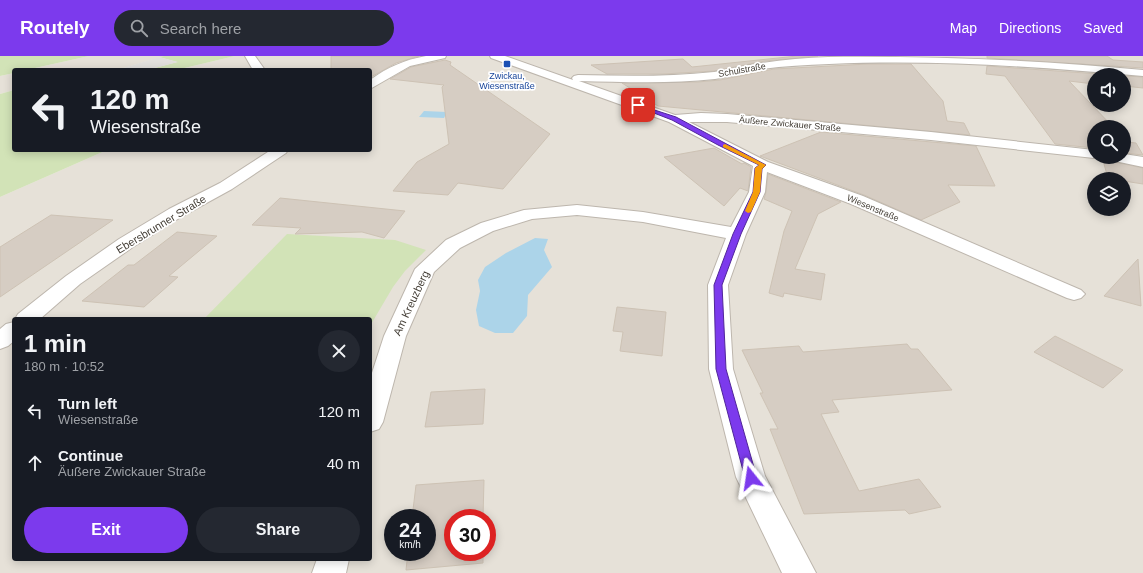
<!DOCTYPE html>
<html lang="en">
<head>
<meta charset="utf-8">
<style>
	body { margin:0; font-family:Helvetica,sans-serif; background:#242831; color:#f1f3f6; height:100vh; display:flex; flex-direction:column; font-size:15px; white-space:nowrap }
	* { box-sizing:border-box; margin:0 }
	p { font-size:13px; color:#9ea1a6 }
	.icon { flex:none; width:22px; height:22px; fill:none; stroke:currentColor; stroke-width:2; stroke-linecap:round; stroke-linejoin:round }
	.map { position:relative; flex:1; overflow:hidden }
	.panel { position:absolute; left:12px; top:261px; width:360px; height:244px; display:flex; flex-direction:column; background:#171b24; border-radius:4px; box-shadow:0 2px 10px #0003 }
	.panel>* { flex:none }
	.top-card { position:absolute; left:12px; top:12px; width:360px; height:84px; border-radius:4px; box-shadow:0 2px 10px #0003; background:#171b24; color:#f1f3f6; overflow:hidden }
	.fabs { position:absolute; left:1087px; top:12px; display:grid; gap:8px }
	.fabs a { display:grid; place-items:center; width:44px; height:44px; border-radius:50%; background:#171b24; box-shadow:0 2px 10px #0003; font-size:20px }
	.speed { position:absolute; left:384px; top:453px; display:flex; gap:8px; font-size:20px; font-weight:700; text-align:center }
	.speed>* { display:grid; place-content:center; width:52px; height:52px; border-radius:50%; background:#171b24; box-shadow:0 2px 10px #0003; line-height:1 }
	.speed small { font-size:10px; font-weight:400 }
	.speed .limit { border:6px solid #d22; background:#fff; color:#111 }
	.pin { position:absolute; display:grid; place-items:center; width:34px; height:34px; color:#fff; margin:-17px; border-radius:8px; box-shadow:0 2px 6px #0006 }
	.me { position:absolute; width:44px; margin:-22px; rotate:345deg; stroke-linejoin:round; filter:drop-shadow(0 0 3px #0008) }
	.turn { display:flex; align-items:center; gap:14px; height:84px; padding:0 12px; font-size:18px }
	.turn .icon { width:52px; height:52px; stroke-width:2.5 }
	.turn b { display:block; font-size:28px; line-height:34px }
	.round { display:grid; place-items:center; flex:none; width:42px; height:42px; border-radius:21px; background:#242831 }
	.summary { display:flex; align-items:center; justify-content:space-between; height:68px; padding:0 12px }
	h1 { font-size:24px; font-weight:600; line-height:30px }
	.cta { display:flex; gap:8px; margin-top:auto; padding:8px 12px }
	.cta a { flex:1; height:46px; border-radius:24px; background:#7c3aed; color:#fff; font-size:16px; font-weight:600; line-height:46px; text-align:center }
	.cta a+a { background:#242831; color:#f1f3f6 }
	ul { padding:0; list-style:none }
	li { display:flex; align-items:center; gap:12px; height:52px; padding:0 12px }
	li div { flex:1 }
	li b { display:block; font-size:15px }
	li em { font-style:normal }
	header { display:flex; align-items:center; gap:24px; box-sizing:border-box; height:56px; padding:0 20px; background:#7c3aed; color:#fff }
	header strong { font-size:19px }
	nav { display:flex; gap:22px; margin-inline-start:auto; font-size:14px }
	.search { width:280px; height:36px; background:#242831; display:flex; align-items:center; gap:10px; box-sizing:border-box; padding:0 14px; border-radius:22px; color:#9ea1a6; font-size:15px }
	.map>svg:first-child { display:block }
</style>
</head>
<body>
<header>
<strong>Routely</strong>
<div class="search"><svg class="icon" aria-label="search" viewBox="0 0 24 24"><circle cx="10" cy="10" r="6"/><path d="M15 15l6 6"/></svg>Search here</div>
<nav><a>Map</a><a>Directions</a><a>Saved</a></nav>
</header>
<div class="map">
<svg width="1143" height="517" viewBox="0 0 1143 517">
	<rect width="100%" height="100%" fill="#f3efe9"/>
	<path fill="#e6e1d8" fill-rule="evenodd" d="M89 0H164L117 14H26Z
		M235 0H1143V517H0V141L107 94H370V14H176ZM1094 19H1124V49H1094ZM1094 71H1124V101H1094ZM1094 123H1124V153H1094ZM14 263H370V503H14ZM393 462H427V496H393ZM453 462H487V496H453Z
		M14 17V34L0 38V20Z"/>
	<path fill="#d2e3b7" d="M0 0H89L26 14H14V17L0 20Z
		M164 0H235L176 14H147L177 6 159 1Z
		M14 34V94H107L0 141V38Z
		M287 178 395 184 426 194 405 215 393 231 370 270V263H204Z"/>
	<path fill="#e2e0dd" d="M159 1 178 6 147 14H117Z"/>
	<path fill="#acd4e9" d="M424 55 447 56 444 62 419 61Z
		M535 182 548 183 544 194 552 211 528 239 527 260 513 277H495L479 270 476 254 480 235 478 224 485 211 506 197Z"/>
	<path fill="#d6cdc3" stroke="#cdc2b4" d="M331 0H419L396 7 371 21 370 14H331Z
		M797 0H818L765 5 714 15 663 18H607L591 9 683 3 692 11Z
		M987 0H1107L1113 4 1143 6V12L987 2Z
		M445 4 451 6 450 9 550 78 503 133 458 127 448 139 393 135 417 106 449 88 442 31 444 29 390 23 411 11Z
		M868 8H911L943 45 947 65 964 67 970 79 658 50 622 27 698 26 720 24 774 13Z
		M987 10 1113 19H1094V28L1069 25 1113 71H1094V92L1055 88 1005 20 986 18Z
		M1124 20 1143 21V32L1124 30Z
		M821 76 976 90 995 130 948 129 960 146 921 164 864 139 760 100Z
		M1124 83 1127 86 1136 87 1143 99 1124 97Z
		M714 92 742 108 744 107 751 111 748 135 740 132 724 150 664 101Z
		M1102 101H1107L1110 105 1143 112V128L1124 125V123L1108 122Z
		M768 118 841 146 818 158 795 213 825 218 821 244 784 237 783 241 769 237 784 175 792 155 764 143 766 136Z
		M280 142 405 155 384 182 362 176 295 178 301 172 252 169Z
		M51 159 113 164 0 241V191Z
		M177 176 217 180 169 220 178 221 144 251 82 245 128 209H134Z
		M1138 203 1141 250 1104 240Z
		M617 251 666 256 662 300 620 295 623 276 613 275Z
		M1055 280 1123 314 1103 332 1034 296Z
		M907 288 911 293H918L952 334 832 344 839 356 821 358 859 435 919 423 941 451 909 458 905 454 804 458 770 373H778L760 337H763L742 294 799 290 803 296Z
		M485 333 483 368 425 371 431 336Z
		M484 424 483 462H453V496H483V507L406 514 408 496H427V462H412L416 429Z"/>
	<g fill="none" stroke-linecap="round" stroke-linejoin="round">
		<g stroke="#bdb6ad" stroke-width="2">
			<path id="street" d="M245 0H255L265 14H253Z
				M426 0H446L445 2 410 10 370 33V24C388 11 404 4 426 0Z
				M490 0H505L573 24 572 22 574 20 578 19C623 20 669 21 714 16 728 14 742 10 756 8 780 4 804 2 828 1 934 0 1038 4 1143 14V20C1038 11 934 3 829 8 804 9 780 10 756 14 742 17 729 21 715 23 670 28 624 26 579 25L675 59 701 57 727 58 931 76 1094 94V101H1099L1094 102 931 84 727 66H689L768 106 863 140 1081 234 1085 238 1081 242 1074 244 1067 242 851 148 767 116 765 136 746 178 728 229 733 313 765 420 816 517H782L736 421 709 313 708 229 726 182 643 166 577 159 532 163 493 175 460 192 434 216 406 280 383 366 379 373 370 376V323L384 280 415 213 446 184 481 167 524 154 577 149 643 156 731 171 749 136 753 110 669 66 491 2Z
				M271 94H288L286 97 232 133 181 161 133 191 80 228 40 263H15L18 258 66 220 119 183 169 153 220 127Z
				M1124 98 1143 101V111L1110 104 1108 101H1124Z
				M14 266V285L8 290 0 293V273L6 268Z
				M317 503H349L346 517H312Z"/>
		</g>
		<use href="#street" fill="#fff" fill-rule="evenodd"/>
	</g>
	<path fill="#7c3aed" stroke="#51269a" d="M636 48 676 61 766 109 762 113 760 136 741 178 722 229 726 313 757 422 755 425 751 426 747 425 745 422 716 313 714 229 733 178 753 136 755 112 759 109 718 89 672 64 636 50Z"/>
	<path fill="#f59e0b" d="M725 88 766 109 762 113 760 136 751 156 748 157 745 155 753 136 755 112 759 109 723 91V89Z"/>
	<rect fill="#1a4fb4" stroke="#fff" stroke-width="1.5" x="503" y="4" width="8" height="8" rx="2"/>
	<g text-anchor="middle" stroke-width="3.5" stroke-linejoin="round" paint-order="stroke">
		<g font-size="9" fill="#464038" stroke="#fff">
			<text transform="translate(742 14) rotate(-10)" y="3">Schulstraße</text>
			<text transform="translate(790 68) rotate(5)" y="3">Äußere Zwickauer Straße</text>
			<text transform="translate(873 152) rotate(23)" y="3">Wiesenstraße</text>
		</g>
		<g font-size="9" fill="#164399" stroke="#fff">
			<text x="507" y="23">Zwickau,<tspan x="507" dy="10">Wiesenstraße</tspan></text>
		</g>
		<g font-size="11" fill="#464038" stroke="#fff">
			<text transform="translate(161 168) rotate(-31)" y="4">Ebersbrunner Straße</text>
			<text transform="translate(411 247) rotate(-65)" y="4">Am Kreuzberg</text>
		</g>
	</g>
</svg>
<div class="fabs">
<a><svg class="icon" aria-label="sound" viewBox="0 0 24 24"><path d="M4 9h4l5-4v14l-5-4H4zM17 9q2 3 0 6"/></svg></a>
<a><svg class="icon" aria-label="search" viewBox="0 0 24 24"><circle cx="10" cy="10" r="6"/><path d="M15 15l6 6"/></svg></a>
<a><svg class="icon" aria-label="layers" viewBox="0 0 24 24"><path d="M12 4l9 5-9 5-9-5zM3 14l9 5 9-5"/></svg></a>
</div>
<div class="speed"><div>24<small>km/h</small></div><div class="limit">30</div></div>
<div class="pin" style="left:638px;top:49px;background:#d93025"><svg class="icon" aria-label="arrive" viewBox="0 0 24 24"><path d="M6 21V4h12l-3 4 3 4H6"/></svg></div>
<svg class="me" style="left:751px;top:422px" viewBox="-20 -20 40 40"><path d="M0-17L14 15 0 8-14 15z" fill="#7c3aed" stroke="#fff" stroke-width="4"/></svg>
<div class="top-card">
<div class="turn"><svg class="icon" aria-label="left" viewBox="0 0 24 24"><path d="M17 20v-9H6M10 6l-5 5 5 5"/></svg><div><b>120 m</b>Wiesenstraße</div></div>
</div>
<section class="panel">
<div class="summary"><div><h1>1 min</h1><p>180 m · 10:52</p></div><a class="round"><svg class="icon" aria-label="close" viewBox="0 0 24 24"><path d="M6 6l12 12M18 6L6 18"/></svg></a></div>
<ul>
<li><svg class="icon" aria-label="left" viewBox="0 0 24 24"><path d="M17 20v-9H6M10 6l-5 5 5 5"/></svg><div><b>Turn left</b><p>Wiesenstraße</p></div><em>120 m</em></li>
<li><svg class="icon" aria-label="ahead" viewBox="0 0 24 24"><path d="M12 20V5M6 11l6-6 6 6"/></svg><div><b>Continue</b><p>Äußere Zwickauer Straße</p></div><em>40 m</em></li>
</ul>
<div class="cta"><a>Exit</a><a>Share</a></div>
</section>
</div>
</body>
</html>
